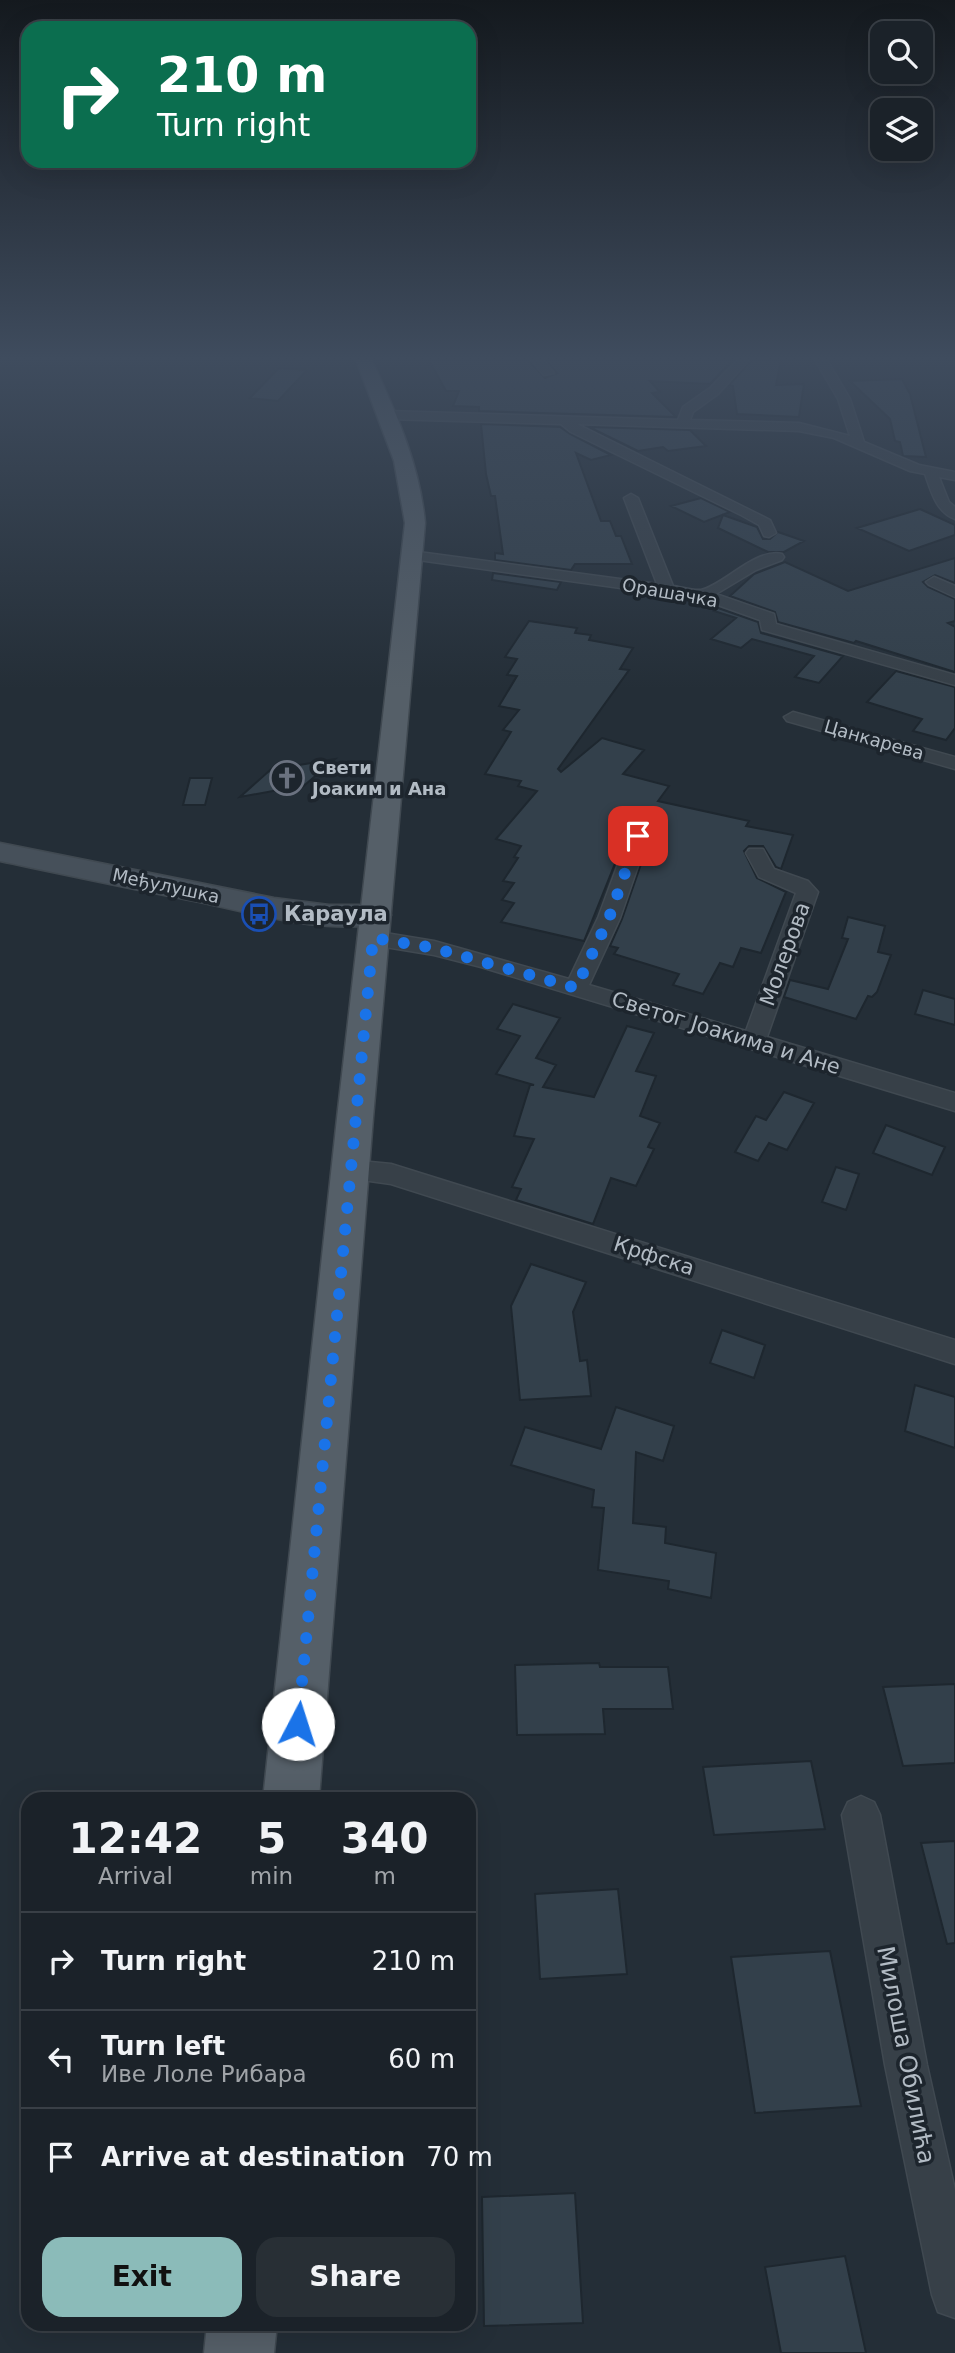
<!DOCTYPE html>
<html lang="en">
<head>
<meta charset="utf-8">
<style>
	body { margin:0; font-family:"DejaVu Sans",sans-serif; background:#282f35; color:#f1f3f6; height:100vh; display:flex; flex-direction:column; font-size:26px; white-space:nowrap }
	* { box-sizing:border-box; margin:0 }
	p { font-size:23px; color:#a0a4a8 }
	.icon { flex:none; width:38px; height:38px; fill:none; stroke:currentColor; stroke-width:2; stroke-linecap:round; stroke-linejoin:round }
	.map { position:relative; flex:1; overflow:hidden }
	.details { position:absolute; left:21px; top:1792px; width:455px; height:539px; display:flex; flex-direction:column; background:#1b2229; border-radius:21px; box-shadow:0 7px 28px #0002,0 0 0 2px #393f46 }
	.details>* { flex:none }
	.guide { position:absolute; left:21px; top:21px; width:455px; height:147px; border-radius:21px; box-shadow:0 7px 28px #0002,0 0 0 2px #393f46; background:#0b6e4f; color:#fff; overflow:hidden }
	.controls { position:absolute; left:870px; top:21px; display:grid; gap:14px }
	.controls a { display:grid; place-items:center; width:63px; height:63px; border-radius:14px; background:#1b2229; box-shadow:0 7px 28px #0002,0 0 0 2px #393f46; font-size:35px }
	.pin { position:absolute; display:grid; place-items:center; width:60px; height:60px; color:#fff; margin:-30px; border-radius:14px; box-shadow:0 4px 10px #0006 }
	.me { position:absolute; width:77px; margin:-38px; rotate:5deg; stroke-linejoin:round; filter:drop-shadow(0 0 5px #0008) }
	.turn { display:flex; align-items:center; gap:24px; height:147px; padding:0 21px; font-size:32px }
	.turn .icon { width:91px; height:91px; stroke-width:2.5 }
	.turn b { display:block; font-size:49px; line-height:60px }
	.eta { display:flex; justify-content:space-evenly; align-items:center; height:119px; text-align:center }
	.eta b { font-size:42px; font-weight:700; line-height:49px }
	.action { display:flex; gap:14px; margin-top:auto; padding:14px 21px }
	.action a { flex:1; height:80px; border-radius:21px; background:#8bbbb9; color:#111; font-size:28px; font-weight:700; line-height:80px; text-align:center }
	.action a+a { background:#282f35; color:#f1f3f6 }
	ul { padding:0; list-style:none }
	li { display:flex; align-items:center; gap:21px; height:98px; padding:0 21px; border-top:2px solid #393f46 }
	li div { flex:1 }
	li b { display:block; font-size:26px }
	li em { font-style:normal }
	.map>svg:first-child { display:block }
</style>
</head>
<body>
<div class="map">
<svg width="955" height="2353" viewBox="0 0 955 2353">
	<rect width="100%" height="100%" fill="#242e37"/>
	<path fill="#33404b" stroke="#1e272f" stroke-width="2" d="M429 360H528L545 378 557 373 546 360H733L710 384 650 381 660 392 652 393 676 417 479 411V407L453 406 459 391H446Z
		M752 360H781L776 385 804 384 799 417 737 414 733 386 729 385Z
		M279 368 307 370 278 401 250 398Z
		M902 379 910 394 926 457 903 456 900 442 895 441 890 419 850 381Z
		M481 424 560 427 570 434 611 455 591 460 576 453 601 521H610L616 536H621L632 564H575L571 570 495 560V553L503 554 495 496H491L486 474Z
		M589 427 690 430 706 446 668 451 663 447 638 451Z
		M701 498 730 512 704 522 671 506Z
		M920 509 955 525V535L909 551 857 528Z
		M723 515 757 527 763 539H770L778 532 804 541 784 552H768L718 528Z
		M955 558V583L935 575 923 582 928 587 955 599V621L948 623 955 627V672L856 641 854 643 778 622 775 612 730 596 754 574 785 562 848 591Z
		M493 573 561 582 557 590 492 580Z
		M718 608 758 622 761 633 843 656 819 683 795 677 814 656 752 639 741 648 711 639 736 618 714 611Z
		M529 621 577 628 575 633 591 635 589 640 633 648 620 669 629 670 558 769 561 772 602 738 644 750 623 774 669 786 658 801 749 821 746 826 793 835 781 869 776 867 763 846H749L744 851 757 878 786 892 761 953 741 948 733 967 720 963 703 994 673 985 679 974 614 954 618 948 610 946 622 919 650 838 646 830 637 828 630 830 626 836 584 941 501 922 514 903 502 900 514 883 503 881 518 858 514 857 521 846 496 839 537 791 518 786 521 781 485 774 511 732 503 730 519 710 499 706 517 676 507 675 517 659 505 657Z
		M896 671 955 687V728L946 740 913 731 922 719 867 702Z
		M335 759 299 790 284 789 240 797 278 763 299 765Z
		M190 778H212L205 805H183Z
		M848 917 885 926 878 952 891 955 877 992 872 997 868 996 856 1019 784 997 790 980 828 989 848 939 842 938Z
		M923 990 955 999V1025L915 1014Z
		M513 1004 560 1018 536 1058 556 1065 543 1087 594 1097 627 1026 654 1033 636 1071 656 1076 640 1116 660 1123 648 1147 654 1149 636 1186 611 1178 593 1224 516 1200 521 1189 512 1187 534 1139 514 1136 530 1085H534L496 1074 520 1036 497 1029Z
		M784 1092 814 1103 787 1150 769 1143 758 1161 735 1152 756 1116 766 1120Z
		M886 1125 945 1147 932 1175 873 1153Z
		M836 1167 859 1174 846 1210 822 1202Z
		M531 1264 586 1282 573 1312 580 1361 587 1360 591 1396 520 1400 511 1306Z
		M722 1330 765 1345 754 1378 710 1363Z
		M915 1385 955 1397V1448L905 1431Z
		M616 1407 674 1426 663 1461 636 1452 633 1523 666 1527 665 1543 716 1553 711 1598 668 1589 669 1581 598 1570 604 1508 592 1507 594 1490 511 1465 525 1427 601 1449Z
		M599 1663 600 1667H668L673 1709H603L605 1734 517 1735 515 1665Z
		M955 1684V1763L903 1766 883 1687Z
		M811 1761 825 1829 714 1835 703 1767Z
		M955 1841V1943L947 1944 921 1843Z
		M618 1889 627 1974 540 1979 535 1894Z
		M830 1951 861 2106 755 2113 731 1957Z
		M575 2193 583 2323 484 2326 482 2197Z
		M845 2256 866 2353H781L765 2267Z"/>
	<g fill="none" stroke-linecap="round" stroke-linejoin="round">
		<g stroke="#404951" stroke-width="3">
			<path id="street" d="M531 360H543L554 373 544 375Z
				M737 360H749L718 394 693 412 690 420 799 423 850 436 838 399 815 360H827L850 399 864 442 919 465 955 472V480L939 477 949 502 955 507V519C936 512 931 491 925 474L910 471 834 438 799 431 577 424 770 520 776 533 769 537 764 536 759 525 741 515 571 432 561 424 387 419 381 415 387 411 678 420 683 407 710 388Z
				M631 494 638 498 673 586C681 587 693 591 701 590 724 585 755 548 782 554L784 557 782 560 756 570 716 594 774 614 776 624 955 675V685L762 630 760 620 701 599 411 559 404 555 411 551 657 584 624 498Z
				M934 577 955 586V597L929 585 926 582Z
				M793 712 955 757V769L787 721 784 717Z
				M638 831 645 833 648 837 620 918 589 985 746 1031 796 893 759 877 746 853 749 849H763L774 869 808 881 818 892 767 1037 955 1093V1111L481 967 434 955 373 945 365 943 362 938 365 933 373 931 434 941 569 979 598 918 628 837 631 833Z
				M350 1160 391 1164 955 1340V1364L391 1184 341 1177 337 1170 341 1163Z
				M861 1796 874 1802 880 1815 927 2065 955 2190V2318L938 2312 932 2295 885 2065 842 1815 848 1802Z"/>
		</g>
		<g stroke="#404951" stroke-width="3">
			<path id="secondary" d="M0 843 274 898 329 905H375L386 908 391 915 386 922C331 936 255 914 200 902 133 889 67 875 0 861Z"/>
		</g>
		<g stroke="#404951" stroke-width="3">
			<path id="primary" d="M356 360H372C396 413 420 465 425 523L373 1118 319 1799H263L337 1118 405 523 394 461Z
				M207 2324H277L274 2353H204Z"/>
		</g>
		<use href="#street" fill="#374048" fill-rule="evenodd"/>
		<use href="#secondary" fill="#46505a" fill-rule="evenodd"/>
		<use href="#primary" fill="#555f68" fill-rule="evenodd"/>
	</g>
	<linearGradient id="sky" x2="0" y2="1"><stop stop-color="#14191e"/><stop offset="0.52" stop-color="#3f4c5e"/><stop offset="1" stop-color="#3f4c5e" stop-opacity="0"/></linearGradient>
	<rect width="955" height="689" fill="url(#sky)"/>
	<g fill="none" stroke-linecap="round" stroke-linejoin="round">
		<path stroke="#1a73e8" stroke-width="12" stroke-dasharray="0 21.6" d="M298 1724 373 938 434 948 576 988 609 918 638 836"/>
	</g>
	<defs>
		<g id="church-ring" transform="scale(1.75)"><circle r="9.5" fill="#1d252d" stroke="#6b7280" stroke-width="1.5"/><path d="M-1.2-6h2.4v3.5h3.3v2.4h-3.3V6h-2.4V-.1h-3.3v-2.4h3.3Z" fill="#6b7280"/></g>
		<g id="bus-ring" transform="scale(1.75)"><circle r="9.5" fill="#1d252d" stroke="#1a4fb4" stroke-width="1.5"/><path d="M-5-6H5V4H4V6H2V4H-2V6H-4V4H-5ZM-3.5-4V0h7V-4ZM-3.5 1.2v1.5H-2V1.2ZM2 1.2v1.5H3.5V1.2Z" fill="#1a4fb4"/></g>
	</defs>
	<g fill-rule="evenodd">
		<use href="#church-ring" x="287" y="778"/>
		<use href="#bus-ring" x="259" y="914"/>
	</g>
	<g text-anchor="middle" stroke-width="7" stroke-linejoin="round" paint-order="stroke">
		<g font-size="18" fill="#b2bbc4" stroke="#1d252d">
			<text transform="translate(670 593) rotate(10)" y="6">Орашачка</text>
			<text transform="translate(874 740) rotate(16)" y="6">Цанкарева</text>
			<text transform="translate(166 886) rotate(12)" y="6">Међулушка</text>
		</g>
		<g font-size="18" font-weight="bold" fill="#b2bbc4" stroke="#1d252d" text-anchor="start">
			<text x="312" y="774">Свети<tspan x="312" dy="21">Јоаким и Ана</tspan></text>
		</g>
		<g font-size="21" font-weight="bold" fill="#b2bbc4" stroke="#1d252d" text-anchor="start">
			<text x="284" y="921">Караула</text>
		</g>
		<g font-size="21" fill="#b2bbc4" stroke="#1d252d">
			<text transform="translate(785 954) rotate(-70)" y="7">Молерова</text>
			<text transform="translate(726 1033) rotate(17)" y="7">Светог Јоакима и Ане</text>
			<text transform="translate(654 1256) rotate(18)" y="7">Крфска</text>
		</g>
		<g font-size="24" fill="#b2bbc4" stroke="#1d252d">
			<text transform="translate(906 2055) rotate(79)" y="8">Милоша Обилића</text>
		</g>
	</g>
</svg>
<div class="controls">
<a><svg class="icon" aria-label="search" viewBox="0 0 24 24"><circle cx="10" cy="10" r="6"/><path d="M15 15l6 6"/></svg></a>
<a><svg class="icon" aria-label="layers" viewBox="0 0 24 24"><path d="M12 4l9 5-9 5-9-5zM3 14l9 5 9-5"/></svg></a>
</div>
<div class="pin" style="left:638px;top:836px;background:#d93025"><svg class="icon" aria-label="arrive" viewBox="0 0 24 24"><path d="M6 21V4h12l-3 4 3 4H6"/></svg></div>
<svg class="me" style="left:298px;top:1724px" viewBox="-20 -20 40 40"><circle r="19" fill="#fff"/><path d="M0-13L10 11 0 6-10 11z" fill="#1a73e8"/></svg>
<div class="guide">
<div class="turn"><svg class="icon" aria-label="right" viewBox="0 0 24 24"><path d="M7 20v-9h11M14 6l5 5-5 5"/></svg><div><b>210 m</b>Turn right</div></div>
</div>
<section class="details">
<div class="eta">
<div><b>12:42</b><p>Arrival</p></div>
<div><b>5</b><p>min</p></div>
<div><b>340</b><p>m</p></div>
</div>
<ul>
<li><svg class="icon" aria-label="right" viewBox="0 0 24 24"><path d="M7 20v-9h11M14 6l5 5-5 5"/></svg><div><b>Turn right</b></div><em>210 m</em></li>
<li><svg class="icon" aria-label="left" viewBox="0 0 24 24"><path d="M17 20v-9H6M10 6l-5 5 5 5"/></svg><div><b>Turn left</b><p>Иве Лоле Рибара</p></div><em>60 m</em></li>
<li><svg class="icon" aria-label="arrive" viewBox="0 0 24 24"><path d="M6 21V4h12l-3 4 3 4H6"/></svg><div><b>Arrive at destination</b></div><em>70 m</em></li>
</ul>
<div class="action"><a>Exit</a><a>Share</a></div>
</section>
</div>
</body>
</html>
